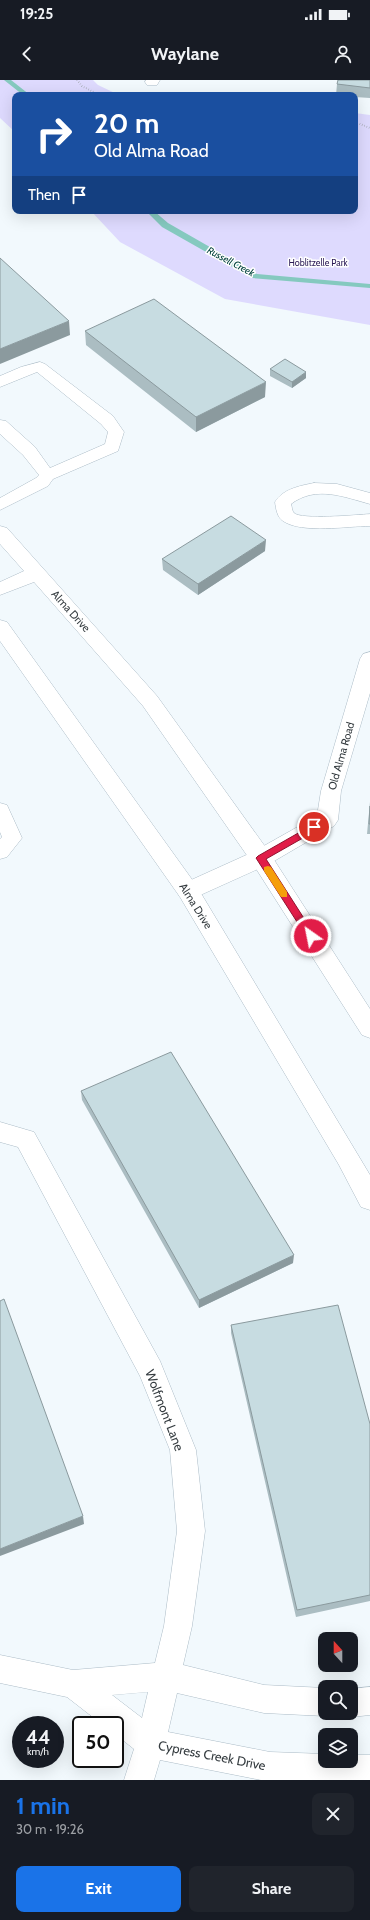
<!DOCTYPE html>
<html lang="en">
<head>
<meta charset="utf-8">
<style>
	body { margin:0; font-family:Cabin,sans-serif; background:#20242c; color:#f1f3f6; height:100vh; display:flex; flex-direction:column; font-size:15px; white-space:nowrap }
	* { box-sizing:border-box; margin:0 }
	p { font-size:13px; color:#9ea1a6 }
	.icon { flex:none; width:22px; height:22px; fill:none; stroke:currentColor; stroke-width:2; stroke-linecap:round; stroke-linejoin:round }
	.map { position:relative; height:1700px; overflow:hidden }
	.side { display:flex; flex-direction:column; background:#171b24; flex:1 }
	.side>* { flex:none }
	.hud { position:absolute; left:12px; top:12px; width:346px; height:122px; border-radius:8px; box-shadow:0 4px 16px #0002; background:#1a4fa0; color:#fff; overflow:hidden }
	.needle { width:26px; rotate:339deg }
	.controls { position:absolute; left:318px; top:1552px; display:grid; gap:8px }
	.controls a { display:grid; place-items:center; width:40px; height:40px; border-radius:8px; background:#171b24; box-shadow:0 4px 16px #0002; font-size:20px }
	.speed { position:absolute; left:12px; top:1636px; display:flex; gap:8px; font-size:20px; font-weight:700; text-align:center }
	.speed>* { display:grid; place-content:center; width:52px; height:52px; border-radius:50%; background:#171b24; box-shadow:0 4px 16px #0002; line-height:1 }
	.speed small { font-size:10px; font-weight:400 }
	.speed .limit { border:2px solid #111; border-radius:6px; background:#fff; color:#111 }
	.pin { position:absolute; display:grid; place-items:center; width:34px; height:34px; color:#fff; margin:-17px; border:2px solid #fff; border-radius:50%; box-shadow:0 1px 4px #0007 }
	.me { position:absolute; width:44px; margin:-22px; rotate:327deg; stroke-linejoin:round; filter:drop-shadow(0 0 3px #0008) }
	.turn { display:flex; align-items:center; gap:14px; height:84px; padding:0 16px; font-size:18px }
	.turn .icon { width:52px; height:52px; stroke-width:2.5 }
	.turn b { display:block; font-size:28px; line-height:34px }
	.then { display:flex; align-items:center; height:38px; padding:0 16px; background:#0003; gap:8px; font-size:15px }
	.round { display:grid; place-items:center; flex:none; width:42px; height:42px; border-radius:8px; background:#20242c }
	.head { display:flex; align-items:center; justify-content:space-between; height:68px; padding:0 16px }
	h1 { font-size:24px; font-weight:800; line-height:30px; color:#1a73e8 }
	.action { display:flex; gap:8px; margin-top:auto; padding:8px 16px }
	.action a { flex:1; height:46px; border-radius:8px; background:#1a73e8; color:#fff; font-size:16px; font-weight:800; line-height:46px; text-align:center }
	.action a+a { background:#20242c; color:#f1f3f6 }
	.status { display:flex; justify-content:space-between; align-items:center; height:28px; padding:0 20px; background:#171b24; direction:ltr }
	.status svg { height:11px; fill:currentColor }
	header { display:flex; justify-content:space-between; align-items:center; height:52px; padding:0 16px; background:#171b24; font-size:18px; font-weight:800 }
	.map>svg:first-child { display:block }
</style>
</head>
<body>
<div class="status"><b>19:25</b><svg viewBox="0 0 49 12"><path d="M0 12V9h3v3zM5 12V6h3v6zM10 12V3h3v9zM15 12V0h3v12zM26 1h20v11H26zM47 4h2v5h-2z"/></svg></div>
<header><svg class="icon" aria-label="back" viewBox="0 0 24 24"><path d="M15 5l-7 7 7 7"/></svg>Waylane<svg class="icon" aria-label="person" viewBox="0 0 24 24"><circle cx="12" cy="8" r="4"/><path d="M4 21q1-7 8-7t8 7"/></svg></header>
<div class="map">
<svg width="370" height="1700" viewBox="0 0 370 1700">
	<rect width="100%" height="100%" fill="#f2f9fd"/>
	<path fill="#dedafe" d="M0 0H93L98 5 119 15H15V52L0 38Z
		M355 33 370 35V245L225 219 120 162 91 131H355Z"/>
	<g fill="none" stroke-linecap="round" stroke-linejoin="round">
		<path fill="#85c9bf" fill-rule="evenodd" d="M4 0H11L30 15H23Z
			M146 131H154L168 143 257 194 370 204V208L252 198 162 147Z"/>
		<g stroke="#acbcc7" stroke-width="1">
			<path id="service" d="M40 282 45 284 113 336 124 352 118 371 53 399 48 406 0 430V418L36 398 39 395 23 375 0 354V340L6 341 35 367 50 388 105 364 108 352 101 344 37 292 0 307V296L21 287Z
				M314 403 337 404 370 413V424C344 417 316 405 291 424 292 427 292 431 294 433 301 440 357 435 370 434V446C348 446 302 454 283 441 277 437 276 429 275 422 283 409 299 406 314 403Z
				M0 723 7 725 22 758 7 777 0 779V759L2 757 0 752Z"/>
		</g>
		<g stroke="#acbcc7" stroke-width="1">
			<path id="minor" d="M146 0H160L157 5H147L145 2Z
				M370 572V613L341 711 338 740 334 746 269 784 196 817 188 820 180 817 177 811 180 805 253 772 317 736 321 711 360 579 363 574Z
				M0 1042 34 1052 160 1281 196 1370 205 1451 192 1546 183 1585 264 1605 325 1608V1633H333L325 1636 264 1633 177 1613 168 1652 270 1672 325 1674V1681H351V1675H370V1700H261L160 1680 154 1700H124L134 1669 115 1654V1645H103L67 1617 0 1603V1575L73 1590 155 1583 164 1546 177 1451 170 1370 140 1296 18 1067 0 1062ZM148 1612 142 1638 112 1615Z
				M370 1607V1635L351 1637 341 1633H351V1609Z"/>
		</g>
		<g stroke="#acbcc7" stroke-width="1">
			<path id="secondary" d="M0 446 7 448 157 616 269 772 370 929V958L362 955 253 784 143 626 34 502 0 515V502L24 491 0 464Z
				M0 540 7 542 196 805 370 1095V1130L361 1127 339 1085 180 817 0 561Z"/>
		</g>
		<path stroke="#9ca3a7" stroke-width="2" stroke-dasharray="0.5 2" stroke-linecap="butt" d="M77 0 82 6 99 15
			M355 42 370 48"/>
		<use href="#service" fill="#fff" fill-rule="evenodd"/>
		<use href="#minor" fill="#fff" fill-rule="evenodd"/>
		<use href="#secondary" fill="#fff" fill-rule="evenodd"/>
	</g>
	<path fill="#abbdc2" d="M370 0V18L355 17V15H336L337 4Z
		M85 251 265 317 196 352 86 265Z
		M270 289 306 298 292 308 270 296Z
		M265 471 198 515 163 490 162 479Z
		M370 722V754H367Z
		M81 1011 293 1183 199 1228 82 1020Z
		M231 1245 370 1344V1521L296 1537 231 1253Z"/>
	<path fill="#8b9a9e" d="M69 241 70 255 0 284V269Z
		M306 292V298L292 308V302Z
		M266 302 265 317 196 352V337Z
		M266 460 265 471 198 515V504Z
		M294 1175 293 1183 199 1228V1220Z
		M83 1436 84 1444 0 1476V1469Z"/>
	<path fill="#c7dce1" stroke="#8b9a9e" d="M338 0H370V8L337 4Z
		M0 178 69 241 0 269Z
		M154 219 266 302 196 337 85 251Z
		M285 279 306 292 292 302 270 289Z
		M231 436 266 460 198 504 162 479Z
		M370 726V744H369Z
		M171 972 294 1175 199 1220 81 1011Z
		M4 1219 83 1436 0 1469V1221Z
		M338 1225 370 1344V1515L297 1530 231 1245Z"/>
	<path fill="#e11d48" stroke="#92132f" d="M314 744 318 747 317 750 266 779 314 854V859H308L256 778 258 776Z"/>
	<path fill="#f59e0b" d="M268 786 271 787 287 812V817H281L264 791V787Z"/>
	<g text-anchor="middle" stroke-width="3" stroke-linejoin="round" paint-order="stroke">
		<g font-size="9" fill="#2c1c56" stroke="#fff">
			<text x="318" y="186">Hoblitzelle Park</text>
		</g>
		<g font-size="10" font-style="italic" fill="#00413b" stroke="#fff">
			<text transform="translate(231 181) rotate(28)" y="4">Russell Creek</text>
		</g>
		<g font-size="11" fill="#363d41" stroke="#fff">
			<text transform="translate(71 531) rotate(48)" y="4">Alma Drive</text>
			<text transform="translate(341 676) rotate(-74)" y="4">Old Alma Road</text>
			<text transform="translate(196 826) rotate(58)" y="4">Alma Drive</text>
		</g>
		<g font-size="13" fill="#363d41" stroke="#fff">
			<text transform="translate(165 1330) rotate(69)" y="5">Wolfmont Lane</text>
			<text transform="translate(212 1675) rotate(11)" y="5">Cypress Creek Drive</text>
		</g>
	</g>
</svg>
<div class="controls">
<a><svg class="needle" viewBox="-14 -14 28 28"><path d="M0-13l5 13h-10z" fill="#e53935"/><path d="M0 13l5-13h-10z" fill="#9ea1a6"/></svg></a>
<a><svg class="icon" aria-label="search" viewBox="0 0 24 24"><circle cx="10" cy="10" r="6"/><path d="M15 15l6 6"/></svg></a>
<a><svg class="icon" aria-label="layers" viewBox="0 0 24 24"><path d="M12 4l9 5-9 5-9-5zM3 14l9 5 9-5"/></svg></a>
</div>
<div class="speed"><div>44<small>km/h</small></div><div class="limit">50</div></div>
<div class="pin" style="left:314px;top:747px;background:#d93025"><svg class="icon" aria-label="arrive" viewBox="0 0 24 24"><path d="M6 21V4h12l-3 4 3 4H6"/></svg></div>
<svg class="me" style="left:311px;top:856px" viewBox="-20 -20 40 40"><circle r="17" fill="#e11d48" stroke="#fff" stroke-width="3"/><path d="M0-11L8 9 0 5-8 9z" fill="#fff"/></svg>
<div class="hud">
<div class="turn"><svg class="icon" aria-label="right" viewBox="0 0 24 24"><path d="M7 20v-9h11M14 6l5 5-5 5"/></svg><div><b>20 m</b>Old Alma Road</div></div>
<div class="then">Then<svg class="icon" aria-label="arrive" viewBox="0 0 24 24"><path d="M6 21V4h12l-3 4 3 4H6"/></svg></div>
</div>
</div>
<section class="side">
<div class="head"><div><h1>1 min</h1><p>30 m · 19:26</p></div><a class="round"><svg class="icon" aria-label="close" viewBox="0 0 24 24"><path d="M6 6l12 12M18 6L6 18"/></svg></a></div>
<div class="action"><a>Exit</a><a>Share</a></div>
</section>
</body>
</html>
